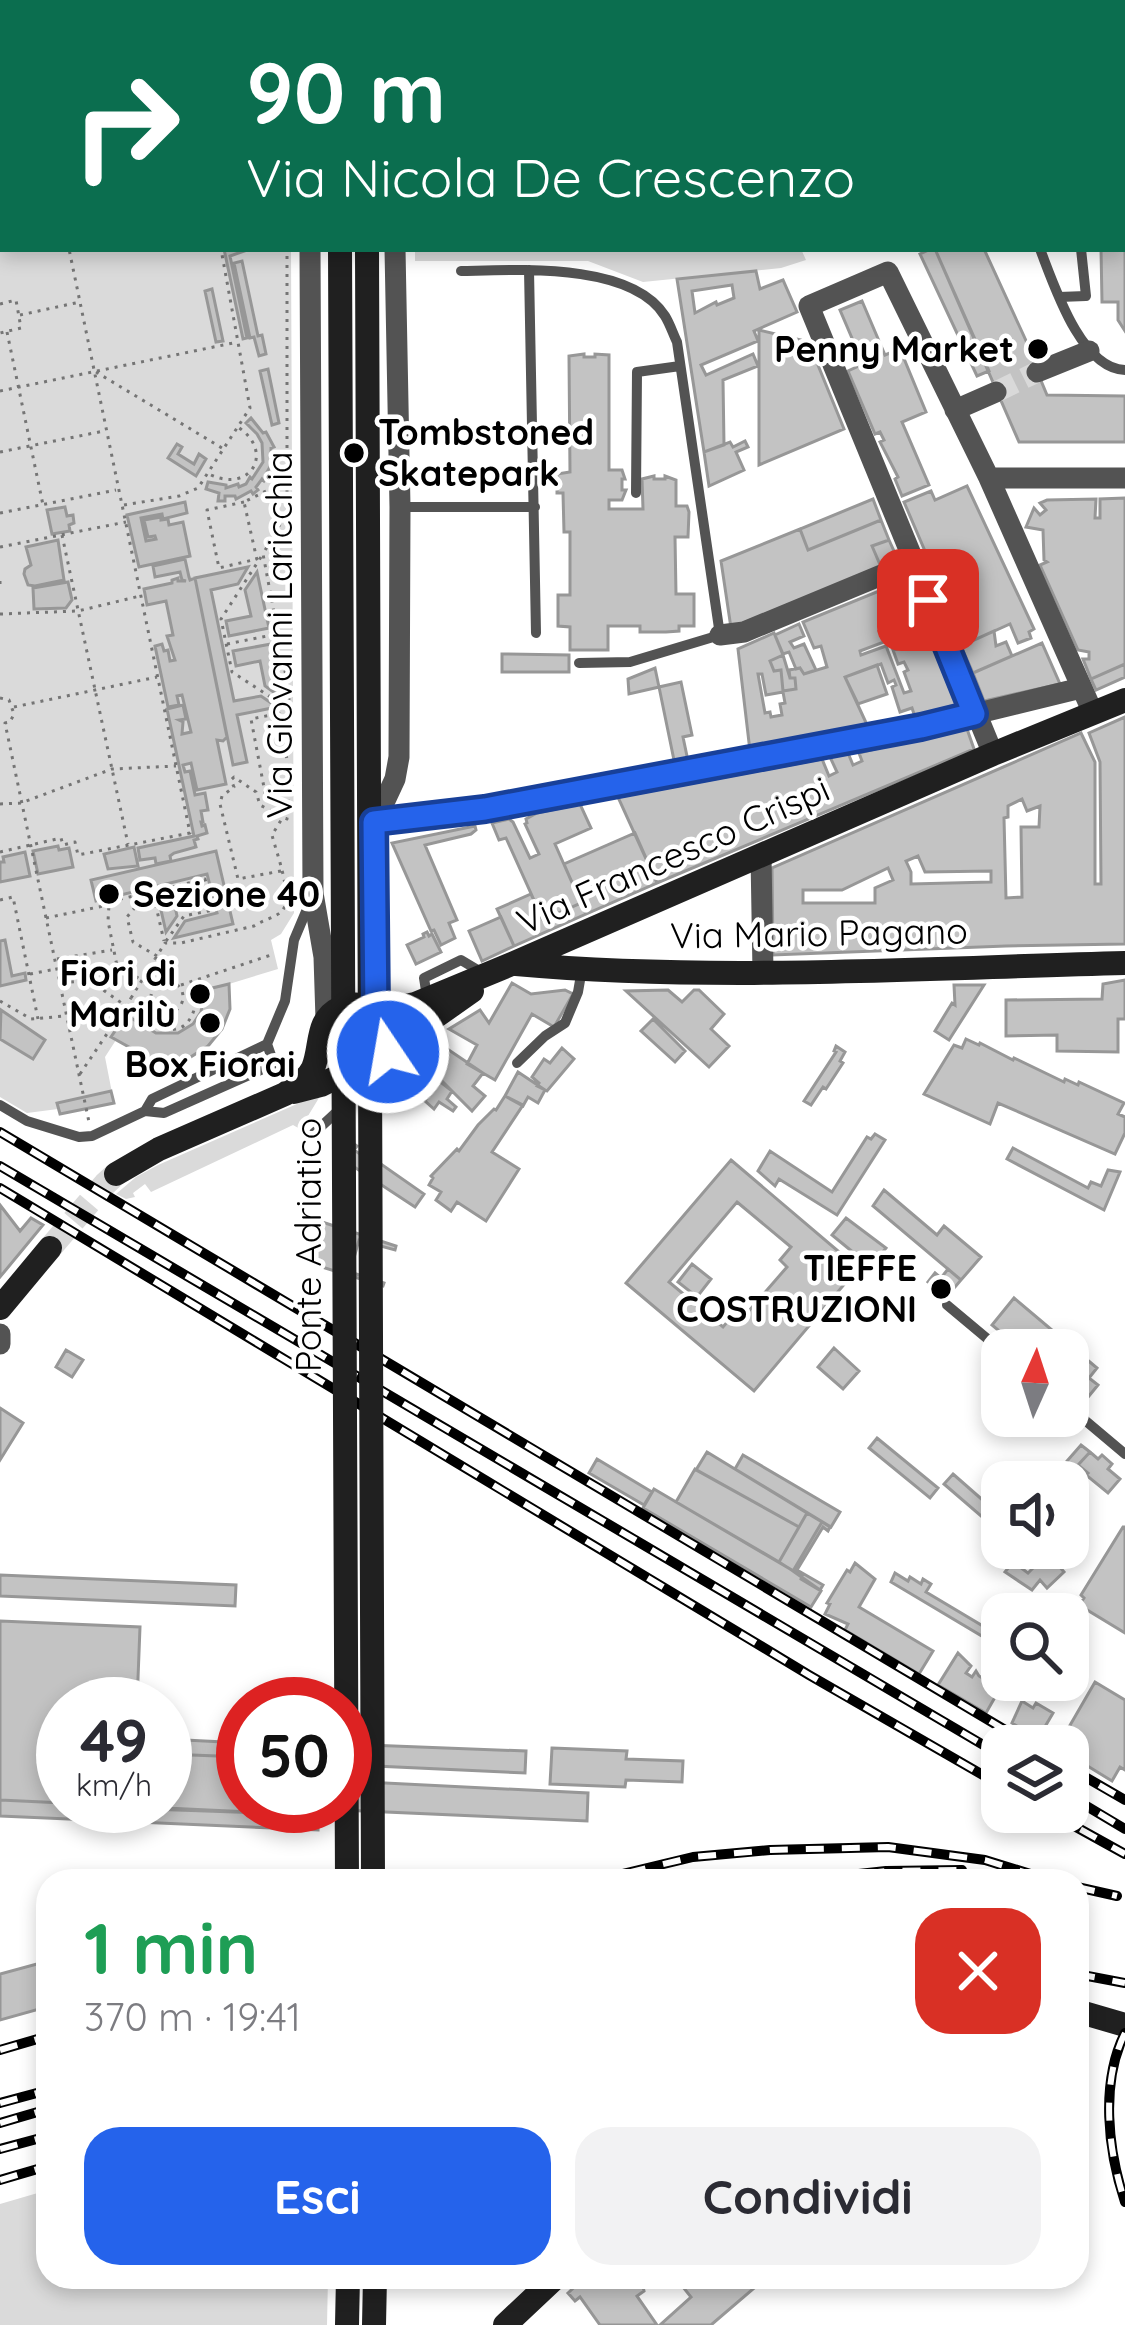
<!DOCTYPE html>
<html lang="it">
<head>
<meta charset="utf-8">
<style>
	body { margin:0; font-family:Quicksand,sans-serif; background:#f2f2f3; color:#2b2b33; height:100vh; display:flex; flex-direction:column; font-size:45px; white-space:nowrap }
	* { box-sizing:border-box; margin:0 }
	p { font-size:39px; color:#7c7c81 }
	.icon { flex:none; width:66px; height:66px; fill:none; stroke:currentColor; stroke-width:2; stroke-linecap:round; stroke-linejoin:round }
	.map { position:relative; flex:1; overflow:hidden }
	.panel { position:absolute; left:36px; top:1869px; width:1053px; height:420px; display:flex; flex-direction:column; background:#fff; border-radius:36px; box-shadow:0 6px 18px #0003 }
	.panel>* { flex:none }
	.banner { position:absolute; left:0px; top:0px; width:1125px; height:252px; box-shadow:0 6px 18px #0003; background:#0b6e4f; color:#fff; overflow:hidden }
	.needle { width:78px; rotate:3deg }
	.fabs { position:absolute; left:981px; top:1329px; display:grid; gap:24px }
	.fabs a { display:grid; place-items:center; width:108px; height:108px; border-radius:24px; background:#fff; box-shadow:0 6px 18px #0003; font-size:60px }
	.speed { position:absolute; left:36px; top:1677px; display:flex; gap:24px; font-size:60px; font-weight:700; text-align:center }
	.speed>* { display:grid; place-content:center; width:156px; height:156px; border-radius:50%; background:#fff; box-shadow:0 6px 18px #0003; line-height:1 }
	.speed small { font-size:30px; font-weight:400 }
	.speed .limit { border:18px solid #d22; background:#fff; color:#111 }
	.pin { position:absolute; display:grid; place-items:center; width:102px; height:102px; color:#fff; margin:-51px; border-radius:24px; box-shadow:0 6px 18px #0006 }
	.me { position:absolute; width:132px; margin:-66px; rotate:348deg; stroke-linejoin:round; filter:drop-shadow(0 0 9px #0008) }
	.turn { display:flex; align-items:center; gap:42px; height:252px; padding:0 48px; font-size:54px }
	.turn .icon { width:156px; height:156px; stroke-width:2.5 }
	.turn b { display:block; font-size:84px; line-height:102px }
	.round { display:grid; place-items:center; flex:none; width:126px; height:126px; border-radius:36px; background:#f2f2f3 }
	.headline { display:flex; align-items:center; justify-content:space-between; height:204px; padding:0 48px }
	h1 { font-size:72px; font-weight:800; line-height:90px; color:#1e9e55 }
	.button { display:flex; gap:24px; margin-top:auto; padding:24px 48px }
	.button a { flex:1; height:138px; border-radius:36px; background:#2563eb; color:#fff; font-size:48px; font-weight:800; line-height:138px; text-align:center }
	.button a+a { background:#f2f2f3; color:#2b2b33 }
	.map>svg:first-child { display:block }
</style>
</head>
<body>
<div class="map">
<svg width="1125" height="2325" viewBox="0 0 1125 2325">
	<rect width="100%" height="100%" fill="#fff"/>
	<path fill="#dadada" d="M0 0H291L290 3H3V249H291L294 913 281 934 271 940 278 969 229 984C234 1031 200 1070 151 1058 138 1055 127 1047 116 1040L105 1057 114 1103 60 1114 58 1109 27 1113 0 1097Z
		M415 249H801L806 260 781 268 643 282 588 261H415Z
		M322 1093 300 1129 293 1125 151 1192 145 1184 133 1193 135 1197 126 1199 116 1194 136 1177 158 1165Z
		M48 2190V2277H328L327 2325H0V2204Z"/>
	<path fill="#c3c3c3" stroke="#979797" stroke-width="3" fill-rule="evenodd" d="M816 0H1042V3H817Z
		M1122 175H1125V331L1118 320V302H1102L1101 249H1122Z
		M224 249H250L230 256 247 338 243 339Z
		M931 249H935L989 371 977 376 920 254Z
		M935 249H984L1034 358 1032 359 1047 395 1125 396V442H1019Z
		M242 261 258 336 262 335 266 354 259 356 254 337 250 338 234 263Z
		M756 271 760 289 783 280 797 312 754 331 758 341 701 365 706 375 753 354 758 366 723 380 724 445 704 452 677 279ZM732 285 734 298 717 305 716 302 695 313 692 291Z
		M212 289 223 341 216 342 205 291Z
		M862 301 885 355 900 349 926 412 902 422 929 485 902 496 895 479 898 477 880 442 884 440 880 432 875 434 848 371 863 364 840 310Z
		M759 330 801 340 805 351 811 348 844 429 759 465Z
		M584 354V357H595V354L609 355V470H622L625 479H622V490H626L622 500H609V509H643L642 479 654 476V479H665V476L676 480V506H687L689 512 688 537H675L676 594H694V626H679V631L666 632H640V626H608V650H570V627L558 626V595H570V532H564L563 493H557V474L570 472 569 356Z
		M268 369 279 423 272 425 260 371Z
		M251 418 263 433 266 432 274 447 271 448V455L276 456 266 474 268 476 264 481 262 479 256 487 258 490 253 494 251 491 236 499 235 496H225V501H218L219 493 206 489 208 482 226 485V488L238 484 239 487 246 484 250 477 252 479 263 462 262 443 257 434 246 423Z
		M745 441 748 447 736 452 744 470 709 486 704 452 730 442 733 447Z
		M177 444 182 447 178 454 194 464 199 454 206 459 196 476 168 458Z
		M967 486 1034 629 1029 632 1031 638 1018 643 1010 624 961 646 954 628 957 626 904 502 931 491 935 500Z
		M1125 498V664L1091 679 1083 659H1089V652L1078 650 1040 565 1047 562 1044 560 1043 530 1026 527 1034 508 1040 515 1046 510 1040 503 1047 500 1096 499 1095 518H1100V499Z
		M873 499 881 520 808 550 800 529Z
		M185 502 187 513 163 519 162 514 141 518 146 541 156 539 155 536 148 537 144 520 161 517V520L168 519 169 525 183 522 190 556 139 567 127 515Z
		M65 507 67 516 73 515 74 523 69 525 70 531 52 534 47 510Z
		M881 520 889 540 872 546 881 567 731 628 721 561 800 529 808 550Z
		M58 540 64 580 35 586 28 585 24 574 25 569 31 565 26 547Z
		M889 540 898 560 881 567 872 546Z
		M185 559 189 577 190 580 195 578 227 737 223 741 217 740 226 784 197 790 191 763 183 765 185 772 190 771 195 795 205 793 208 810 201 811 203 822H201L202 826 205 825 207 833 197 836 198 839 194 840 196 847 174 853 170 856 171 861 156 864 155 858 140 860 138 848 194 836 167 709 183 705 186 719 179 720 183 722 182 734 191 732 182 695 177 696 179 705 168 707 155 646 162 644 164 651 168 650 170 661 175 660 167 636 173 635 166 601 147 605 144 589 172 583V580L178 578V581H186L182 580 180 572 155 577 153 566Z
		M248 567 238 584 211 590 234 701 261 696 277 707 237 715 247 762 233 765 195 578Z
		M257 572 269 628 229 636 226 621 251 616 245 590Z
		M906 580 958 707 915 717 912 708 900 712 892 687 896 685 894 680 888 683 881 664 845 677 868 727 750 751 738 649 774 633 783 655 770 661 774 671 781 670 783 691 796 689 795 678H790L789 670 800 668 804 674 827 667 821 646 814 648 803 622ZM890 627 898 649 893 650 898 664 904 662 908 670 904 672 911 691 904 693 886 646 861 655 860 651 884 642 879 631ZM758 674H762L766 695 783 692 785 703 780 704 782 715 771 717 770 712 765 713Z
		M68 582 72 600 66 608 34 609 33 588Z
		M799 624 804 636 790 642 794 648 804 644 816 670 804 674 800 668 796 669 789 652 783 654 775 635Z
		M994 631 996 646 1006 642 1012 656 973 673 961 646Z
		M1042 643 1060 684 984 701 973 673Z
		M271 644 283 699 265 686 260 661 236 666 233 651Z
		M502 654 569 655V672H502Z
		M783 655 790 678H795L796 689 783 691 781 670 774 671 770 661Z
		M1125 664V677L1096 690 1091 679Z
		M877 665 887 694 858 704 845 677Z
		M655 668 659 687 629 694 628 679Z
		M681 682 692 735 683 737 688 761 675 765 659 687Z
		M1125 717V944L1006 946 773 955 772 868 1081 733 1095 762V884H1101L1100 762 1089 733ZM1022 799 1027 811 1040 806 1039 827H1021L1022 897 1006 898 1004 818 1008 817V806ZM918 856 925 872 991 871V882L911 884V872L906 861ZM888 868 893 880 875 888V903H803V890H842Z
		M966 726 974 749 657 883 618 797 822 759 829 776 837 772 830 757 848 753 853 765 862 761 859 753Z
		M580 804 591 828 555 844 581 903 543 920 506 838 499 840 492 823 509 819 513 822 530 858 539 854 525 824 527 823 526 819 537 813Z
		M475 826 476 830 471 834 425 845 457 920 449 923 455 938 441 945 434 930 431 931 392 843Z
		M635 833 657 883 586 914 564 864Z
		M58 846 59 850 69 848 73 867 38 874 33 851Z
		M134 847 138 866 108 869 104 854Z
		M216 851 233 924 174 938 185 921 217 913 207 874 96 901 91 880Z
		M25 852 30 876 0 882V862H4L3 857Z
		M172 893 177 916 166 932 158 897Z
		M531 894 543 920 581 903 586 914 514 946 497 909Z
		M501 917 514 946 482 961 469 931Z
		M427 932 429 936 432 934 441 952 416 964 407 945 424 937 423 934Z
		M5 940 12 976 25 973 26 980 0 986V941Z
		M1125 980V1019H1118V1052L1057 1051V1035L1006 1036V1000L1102 999 1103 984Z
		M512 983 531 994 565 990 573 994 554 1027 532 1014 495 1080 467 1064 477 1045 449 1029 480 1010 489 1023Z
		M229 984 230 1009 222 1029 208 1046 189 1058 167 1061 147 1057 111 1037 126 1015 156 1033H178L193 1024 201 1012 204 990Z
		M954 985H984L949 1040 935 1031 952 1003 955 1005Z
		M668 990 682 1002 694 990H699L724 1014 711 1029 729 1046 709 1067 626 991Z
		M1 1010 45 1040 33 1059 0 1039Z
		M653 1019 685 1051 675 1062 641 1031Z
		M966 1039 979 1045 980 1043 1013 1060 1014 1058 1064 1082 1065 1079 1078 1085 1079 1082 1124 1103 1118 1114 1125 1117V1133L1115 1154 998 1103 990 1124 924 1094 954 1045 962 1048Z
		M434 1040 483 1073 473 1086 485 1096 472 1111 425 1064 421 1050Z
		M836 1046 845 1052 840 1061 843 1063 826 1089 823 1087 811 1105 804 1101 836 1052 834 1051Z
		M562 1048 574 1059 547 1091 537 1086 539 1083 532 1077 544 1059 550 1063Z
		M518 1072 545 1090 538 1103 528 1097 523 1106 505 1096Z
		M438 1080 452 1091 447 1099 456 1107 453 1111 439 1102 434 1109 425 1101Z
		M111 1091 114 1103 60 1114 57 1103Z
		M505 1096 523 1105 492 1152 519 1169 486 1221 457 1202 451 1211 436 1200 441 1192 429 1185 433 1178 431 1176 457 1149 459 1151 478 1125 494 1109 496 1110Z
		M875 1134 885 1140 837 1215 779 1179 775 1186 758 1171 770 1151 832 1192 867 1137 871 1139Z
		M350 1141 357 1146 354 1150 379 1167 381 1164 424 1194 415 1207 336 1155Z
		M1013 1148 1088 1188 1091 1182 1101 1186 1108 1170 1120 1172 1104 1210 1007 1159Z
		M731 1160 858 1268 754 1391 626 1283ZM737 1202 791 1247 780 1260 787 1267 741 1320 734 1314 723 1327 669 1282Z
		M884 1190 937 1235 944 1226 981 1257 961 1280 873 1206Z
		M0 1205 20 1231 31 1218 43 1225 0 1277Z
		M846 1218 886 1248 871 1267 832 1235Z
		M322 1222 396 1246 395 1250 359 1240 350 1272 384 1283 383 1286 309 1263Z
		M692 1264 711 1279 697 1297 678 1282Z
		M948 1269 961 1280 944 1300 932 1290 935 1287 928 1282 935 1273 941 1278Z
		M1014 1298 1097 1368 1089 1378 1098 1385 1084 1402 1068 1388V1350H1022L992 1325Z
		M834 1348 859 1371 843 1389 818 1367Z
		M66 1350 83 1360 72 1377 56 1367Z
		M0 1408 23 1423 0 1460Z
		M877 1438 938 1488 930 1498 869 1448Z
		M1081 1445 1090 1452 1078 1465 1079 1482 1082 1486 1078 1491 1060 1469Z
		M707 1452 807 1513 799 1527 696 1470Z
		M1090 1452 1098 1459 1102 1455 1112 1464 1108 1469 1120 1479 1108 1493 1086 1475 1088 1473 1078 1465Z
		M743 1455 840 1512 831 1527 735 1469Z
		M597 1459 652 1492 644 1505 589 1473Z
		M695 1469 799 1527 779 1562 676 1502Z
		M953 1474 1002 1517V1534L944 1484Z
		M654 1489 802 1576 801 1579 821 1591 811 1607 643 1508Z
		M807 1513 822 1522 793 1571 779 1562Z
		M822 1522 830 1527 828 1531 823 1527 797 1570 823 1585 820 1590 793 1571Z
		M1123 1527H1125V1633L1079 1605 1084 1598 1081 1595Z
		M1047 1554 1051 1559 1055 1556 1062 1562 1059 1566 1064 1572 1047 1588 1040 1580 1032 1590 1005 1572 1013 1562 1028 1573Z
		M855 1563 875 1579 859 1607 933 1651 919 1674 845 1630 848 1624 825 1614 830 1604 827 1603 847 1570 850 1572Z
		M895 1573 908 1581 910 1577 921 1584 923 1579 931 1584 926 1592 993 1632 995 1627 1000 1630 1002 1628V1635H998L1002 1638V1648L891 1582Z
		M0 1575 236 1585 235 1606 0 1596Z
		M0 1621 140 1627 137 1704H63V1803L0 1800Z
		M958 1653 971 1666 966 1673 972 1677 976 1671 979 1676 997 1687 995 1690 998 1692 986 1713 938 1685Z
		M1095 1682 1125 1700V1770L1120 1767 1112 1781 1068 1754V1746H1058Z
		M1022 1701 1033 1708 1036 1703 1053 1713 1043 1730 1040 1728 1035 1737 1012 1723Z
		M165 1739 243 1743V1757L165 1754Z
		M368 1745 526 1751 525 1773 354 1765 355 1756H367Z
		M552 1748 627 1751 626 1759 683 1761 682 1782 626 1780 625 1787 550 1784Z
		M165 1754 243 1757V1806H319L318 1815 123 1806H165Z
		M345 1781 588 1793 587 1821 319 1809V1806H345Z
		M0 1800 63 1803V1806L318 1815V1830L0 1816Z
		M48 1961V2022L43 2023 39 2009 0 2020V1974Z
		M585 2277H641L644 2291 637 2296 657 2325H600L580 2297 575 2301 568 2293Z
		M675 2277H767L711 2325H660L691 2297Z"/>
	<g fill="none" stroke-linecap="round" stroke-linejoin="round">
		<path stroke="#d9d9d9" stroke-width="21" stroke-dasharray="21 10" stroke-linecap="butt" d="M996 392 1037 372"/>
		<path stroke="#d9d9d9" stroke-width="24" stroke-dasharray="24 12" stroke-linecap="butt" d="M50 1248 105 1184 116 1174"/>
		<path stroke="#757575" stroke-width="3" stroke-dasharray="3 6" stroke-linecap="butt" d="M18 0V3
			M167 0 168 3
			M180 0 181 3
			M227 0V3
			M273 0 277 3
			M280 0V3
			M0 25 3 24
			M0 98H3
			M0 242 3 241
			M0 304 16 300 21 328 0 333
			M20 315 80 302
			M7 332 43 505
			M96 372 222 448
			M0 391 238 342
			M0 452 104 431
			M211 475C251 493 275 452 238 427
			M244 502 207 510 219 568 257 559
			M124 505 179 496 198 488 250 408 221 249
			M0 513 116 490
			M62 535 128 844
			M0 547 126 522
			M261 557 221 619 232 672 283 705
			M257 560 244 502 272 488 286 466
			M0 581V586
			M0 614 78 611 140 596
			M227 644 277 634
			M0 698 9 700 14 714 10 722 5 723 89 1122
			M14 707 157 677
			M276 714 251 719 266 798 287 794
			M0 804 21 803 112 769 176 766
			M0 852 61 838 63 845 75 842 78 855 190 833 69 249
			M281 871 238 879 220 804 222 796 234 787 231 780 234 777 256 792 260 805 287 819 290 775 278 713 289 701 288 687 263 554 287 512V249
			M0 900 13 897 38 1019
			M46 918 108 905
			M166 941 184 916 213 910 205 879 177 886
			M157 956 133 942 127 917 137 905 155 902 164 941
			M57 959 112 950
			M155 959 165 943H181L254 926C263 920 274 918 281 912 295 900 276 852 272 835L283 817
			M30 974 56 969
			M151 997a16 16 0 1 1 32 0a16 16 0 1 1-32 0Z
			M62 983 89 980 150 1023C188 1044 199 1011 197 980
			M181 985 274 954
			M154 987 117 966 108 921 109 905 116 900 177 886 184 916
			M0 1001 31 1019 65 1016
			M80 1074 131 998
			M963 2281V2277"/>
		<path stroke="#535353" stroke-width="10" d="M1040 249C1054 285 1081 369 1125 370
			M529 270 536 633
			M461 271C516 270 631 262 665 316 670 324 673 334 677 342L720 635 630 662 579 663
			M1059 297 1086 296 1081 249
			M636 493 637 372 680 366
			M400 507H535
			M427 997 424 978 461 960 481 972
			M517 1063 545 1036 565 1023 578 992 582 969
			M0 1105 27 1121 79 1137 92 1136 145 1111 152 1099 267 1044 285 1001 294 940 310 902
			M145 1111 164 1113 274 1064 267 1044
			M313 1134 341 1108
			M947 1305 1002 1351
			M1068 1406 1125 1454"/>
		<path stroke="#535353" stroke-width="21" d="M384 0V3
			M313 3V0
			M310 249 313 893 324 957 326 1019
			M1037 372 1089 351
			M955 410 996 392
			M989 478H1125
			M720 635 744 632 913 562
			M993 754 809 306 888 272 989 478 1093 713
			M375 822 472 809H485L921 727 1081 688
			M375 832V822L395 779 399 757 400 507 395 249
			M761 856 763 972
			M0 1334V1344"/>
		<path stroke="#202020" stroke-width="24" d="M339 0V3
			M366 0V3
			M516 964C718 982 923 968 1125 963
			M376 1012 415 1004 514 963 993 754 1125 700
			M294 1092 321 1085 343 1074 360 1075 373 1070 408 1036 472 991
			M116 1174 159 1149 285 1094C296 1086 307 1080 313 1068 322 1047 315 1020 340 1008 372 993 396 1028 385 1057
			M0 1308 50 1248
			M1077 2011 1125 2025
			M347 2325 348 2277
			M374 2325 375 2277
			M505 2325 556 2277"/>
		<g stroke="#000" stroke-width="10">
			<path id="rail" d="M0 1132 1032 1746
				M0 1166 1002 1756
				M0 1188 809 1675 1002 1786
				M1068 1767 1125 1800
				M1068 1795 1125 1829
				M1049 1812 1125 1854
				M593 1881 693 1857 770 1850 888 1847 985 1860 1053 1881
				M795 1881 886 1871 962 1870
				M1077 1887 1117 1896
				M1077 1974 1125 1983
				M1125 2033C1100 2083 1108 2151 1125 2202
				M0 2050 48 2036
				M0 2103 48 2090
				M0 2123 48 2109
				M0 2149 48 2136
				M0 2180 48 2166"/>
		</g>
		<use href="#rail" stroke="#fff" stroke-width="6" stroke-dasharray="18" stroke-linecap="butt"/>
		<path stroke="#757575" stroke-width="3" stroke-dasharray="3 6" stroke-linecap="butt" d="M131 998 155 959"/>
		<path stroke="#202020" stroke-width="24" d="M340 249 347 1881
			M367 249 373 1881"/>
	</g>
	<g fill="none" stroke-linecap="round" stroke-linejoin="round">
		<g stroke="#184099" stroke-width="30">
			<path id="route" d="M388 1052 389 1032 376 1012 374 822 485 809 921 727 974 714 928 600"/>
		</g>
		<use href="#route" stroke="#2563eb" stroke-width="21"/>
	</g>
	<g fill="#000" stroke="#fff" stroke-width="4.5">
		<circle cx="1038" cy="349" r="12"/>
		<circle cx="354" cy="453" r="12"/>
		<circle cx="109" cy="894" r="12"/>
		<circle cx="200" cy="994" r="12"/>
		<circle cx="210" cy="1023" r="12"/>
		<circle cx="941" cy="1289" r="12"/>
	</g>
	<g text-anchor="middle" stroke-width="9" stroke-linejoin="round" paint-order="stroke">
		<g font-size="36" font-weight="bold" fill="#000" stroke="#fff" text-anchor="end">
			<text x="1014" y="362">Penny Market</text>
			<text x="378" y="445" text-anchor="start">Tombstoned<tspan x="378" dy="41">Skatepark</tspan></text>
			<text x="133" y="907" text-anchor="start">Sezione 40</text>
			<text x="176" y="986">Fiori di<tspan x="176" dy="41">Marilù</tspan></text>
			<text x="210" y="1077" text-anchor="middle">Box Fiorai</text>
			<text x="917" y="1281">TIEFFE<tspan x="917" dy="41">COSTRUZIONI</tspan></text>
		</g>
		<g font-size="36" fill="#000" stroke="#fff">
			<text transform="translate(279 635) rotate(-90)" y="13">Via Giovanni Laricchia</text>
			<text transform="translate(673 855) rotate(-24)" y="13">Via Francesco Crispi</text>
			<text transform="translate(819 933) rotate(-1)" y="13">Via Mario Pagano</text>
			<text transform="translate(308 1245) rotate(-90)" y="13">Ponte Adriatico</text>
		</g>
	</g>
</svg>
<div class="fabs">
<a><svg class="needle" viewBox="-14 -14 28 28"><path d="M0-13l5 13h-10z" fill="#e53935"/><path d="M0 13l5-13h-10z" fill="#7c7c81"/></svg></a>
<a><svg class="icon" aria-label="sound" viewBox="0 0 24 24"><path d="M4 9h4l5-4v14l-5-4H4zM17 9q2 3 0 6"/></svg></a>
<a><svg class="icon" aria-label="search" viewBox="0 0 24 24"><circle cx="10" cy="10" r="6"/><path d="M15 15l6 6"/></svg></a>
<a><svg class="icon" aria-label="layers" viewBox="0 0 24 24"><path d="M12 4l9 5-9 5-9-5zM3 14l9 5 9-5"/></svg></a>
</div>
<div class="speed"><div>49<small>km/h</small></div><div class="limit">50</div></div>
<div class="pin" style="left:928px;top:600px;background:#d93025"><svg class="icon" aria-label="arrive" viewBox="0 0 24 24"><path d="M6 21V4h12l-3 4 3 4H6"/></svg></div>
<svg class="me" style="left:388px;top:1052px" viewBox="-20 -20 40 40"><circle r="17" fill="#2563eb" stroke="#fff" stroke-width="3"/><path d="M0-11L8 9 0 5-8 9z" fill="#fff"/></svg>
<div class="banner">
<div class="turn"><svg class="icon" aria-label="right" viewBox="0 0 24 24"><path d="M7 20v-9h11M14 6l5 5-5 5"/></svg><div><b>90 m</b>Via Nicola De Crescenzo</div></div>
</div>
<section class="panel">
<div class="headline"><div><h1>1 min</h1><p>370 m · 19:41</p></div><a class="round" style="background:#d93025;color:#fff"><svg class="icon" aria-label="close" viewBox="0 0 24 24"><path d="M6 6l12 12M18 6L6 18"/></svg></a></div>
<div class="button"><a>Esci</a><a>Condividi</a></div>
</section>
</div>
</body>
</html>
